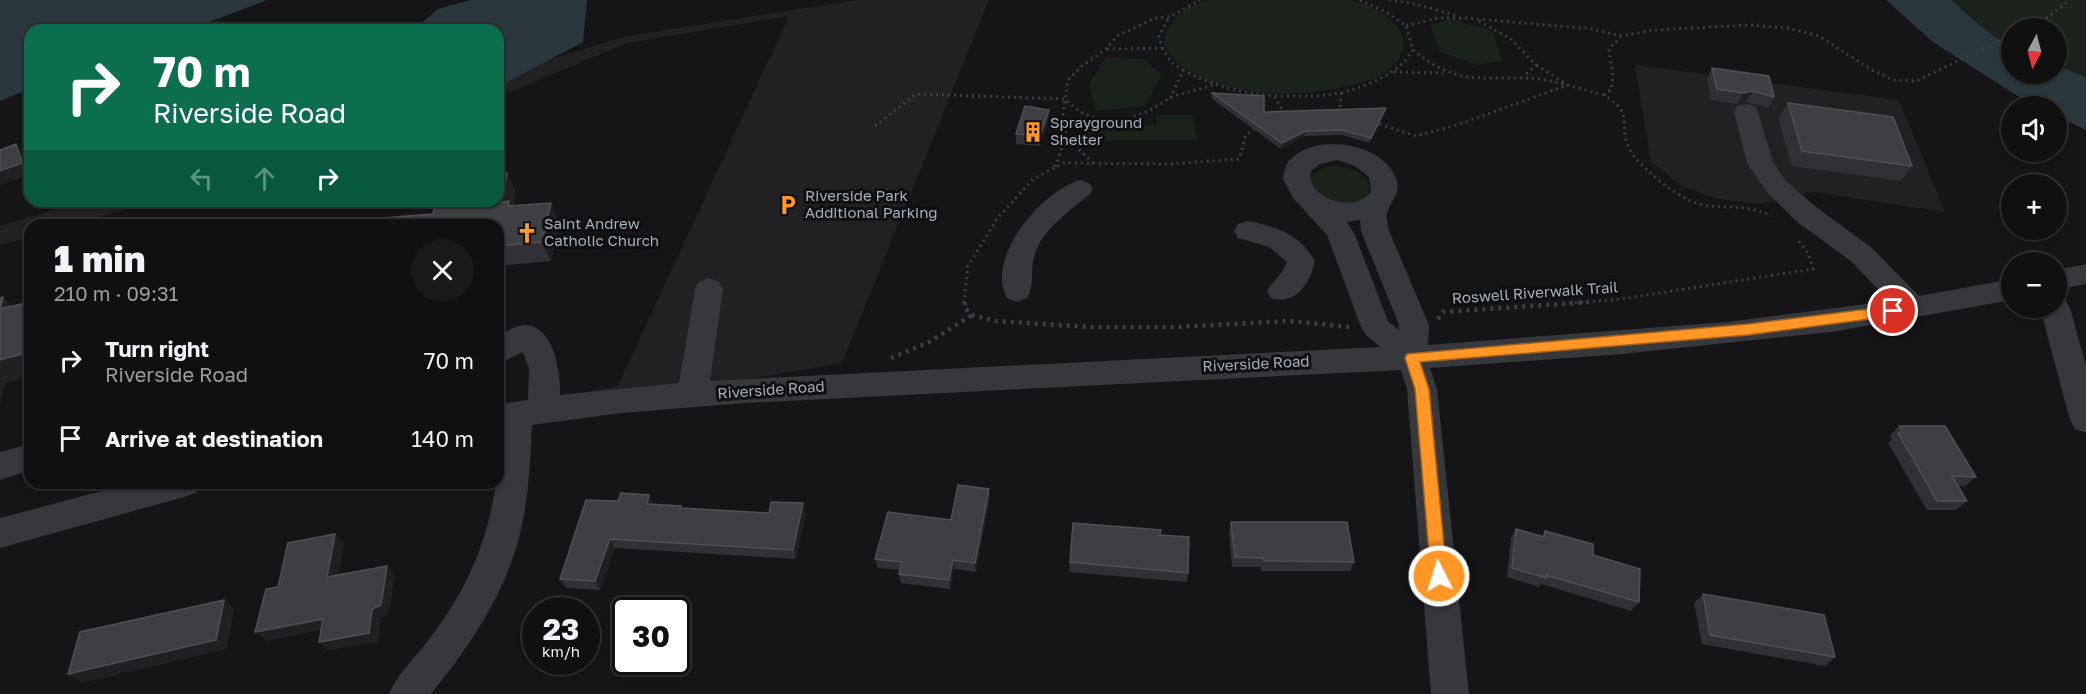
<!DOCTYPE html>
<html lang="en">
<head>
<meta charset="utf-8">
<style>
	body { margin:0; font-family:"Golos Text",sans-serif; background:#19191a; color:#f1f3f6; height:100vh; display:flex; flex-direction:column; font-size:22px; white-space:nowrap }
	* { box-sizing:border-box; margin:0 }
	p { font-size:20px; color:#9c9d9f }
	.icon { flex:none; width:33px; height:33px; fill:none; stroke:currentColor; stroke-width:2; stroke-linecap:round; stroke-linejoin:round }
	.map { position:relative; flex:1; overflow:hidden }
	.details { position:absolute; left:24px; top:219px; width:480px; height:270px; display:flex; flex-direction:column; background:#101011; border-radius:18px; box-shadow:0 2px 4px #0004,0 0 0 2px #303031 }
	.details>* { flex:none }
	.guide { position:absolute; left:24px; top:24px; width:480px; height:183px; border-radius:18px; box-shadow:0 2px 4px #0004,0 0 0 2px #303031; background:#0b6e4f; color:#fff; overflow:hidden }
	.needle { width:39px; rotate:187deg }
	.buttons { position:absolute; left:2001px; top:18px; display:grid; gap:12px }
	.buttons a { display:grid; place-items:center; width:66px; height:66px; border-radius:50%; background:#101011; box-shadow:0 2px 4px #0004,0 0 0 2px #303031; font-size:30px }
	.speed { position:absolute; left:522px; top:597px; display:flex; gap:12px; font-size:30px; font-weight:700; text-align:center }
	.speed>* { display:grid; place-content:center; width:78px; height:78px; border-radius:50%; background:#101011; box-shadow:0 2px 4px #0004,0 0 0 2px #303031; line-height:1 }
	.speed small { font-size:15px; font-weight:400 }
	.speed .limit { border:3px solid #111; border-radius:9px; background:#fff; color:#111 }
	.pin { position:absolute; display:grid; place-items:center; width:51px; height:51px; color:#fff; margin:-26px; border:3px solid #fff; border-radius:50%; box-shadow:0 2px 6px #0007 }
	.me { position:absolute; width:66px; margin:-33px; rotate:355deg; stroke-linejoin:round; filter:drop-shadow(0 0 4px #0008) }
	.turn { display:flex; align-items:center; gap:21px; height:126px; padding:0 30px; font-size:27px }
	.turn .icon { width:78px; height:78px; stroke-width:2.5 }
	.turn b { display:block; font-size:42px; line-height:51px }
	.lanes { display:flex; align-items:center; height:57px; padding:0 30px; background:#0003; justify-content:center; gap:30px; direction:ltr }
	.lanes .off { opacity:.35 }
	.round { display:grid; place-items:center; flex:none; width:63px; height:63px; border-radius:32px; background:#19191a }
	.overview { display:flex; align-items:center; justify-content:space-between; height:102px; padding:0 30px }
	h1 { font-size:36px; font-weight:800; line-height:45px }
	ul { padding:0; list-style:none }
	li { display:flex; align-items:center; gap:18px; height:78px; padding:0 30px }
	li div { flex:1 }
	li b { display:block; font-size:22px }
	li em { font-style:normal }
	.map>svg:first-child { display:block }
</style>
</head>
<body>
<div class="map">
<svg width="2086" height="694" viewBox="0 0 2086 694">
	<rect width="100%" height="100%" fill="#151517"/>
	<path fill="#212124" d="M857 0H989L842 363 580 408 498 407 618 386 789 16 627 43 498 97V75L628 36Z
		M1635 65 1899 100 1945 212 1814 192 1758 204 1717 199 1682 186 1651 162Z
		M83 201H155L71 225H30V237L0 245V226Z"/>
	<path fill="#1b221b" d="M1209 0C1242 0 1276 0 1309 0 1322 0 1338 0 1350 0 1385 8 1429 40 1386 72 1378 78 1366 81 1357 84 1305 98 1241 99 1192 73 1180 67 1170 56 1164 45 1165 20 1186 5 1209 0Z
		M1952 0H2086V77L2057 66 2056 28H2012L2011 49 1973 20Z
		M1451 19 1493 31 1502 61 1478 65 1440 52 1430 25Z
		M1106 57 1144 59 1162 75 1145 106 1096 111 1089 84Z
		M1156 115H1193L1197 140 1088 141 1087 125H1157Z
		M1333 166C1350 166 1377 175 1367 197L1353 204 1324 200 1310 182C1313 170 1322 168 1333 166Z"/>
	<path fill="#2a373c" d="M0 0H267L188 30H30V89L0 101Z
		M471 0H587L583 42 498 87V30H413L438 9Z
		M1886 0H1952L1973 20 2011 49 2012 74H2056L2057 66 2086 77V130L2057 116 2056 106H2039L2016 95 1933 42Z"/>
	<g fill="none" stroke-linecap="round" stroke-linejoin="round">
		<path stroke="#3c3f43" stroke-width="3" stroke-dasharray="2 4" stroke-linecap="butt" d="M1389 0 1411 3 1458 16
			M1479 21 1511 39 1536 65 1523 77
			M1406 26 1438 18H1465L1592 29 1621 36 1654 30 1751 25 1787 28 1819 36 1872 70 1893 80 1916 81 2012 35
			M2024 28 2048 17 2070 0
			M1621 36 1609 49 1613 77 1611 90 1604 95C1635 115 1618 120 1628 146 1632 156 1641 164 1648 171 1664 185 1682 200 1703 205 1726 209 1749 204 1771 216
			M1162 48 1172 63 1183 70 1171 97 1214 85
			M1107 49 1162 48 1159 36 1169 17
			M1413 50C1457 85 1475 77 1527 78 1541 78 1554 82 1568 85L1536 65
			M1183 70C1212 86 1241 93 1274 96L1284 113
			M1394 72 1443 73
			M1341 93C1370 84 1396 76 1413 50L1406 26 1388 13 1359 0
			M1275 96H1317L1341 93 1340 111
			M1301 111H1327
			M1374 122 1416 136 1457 125 1568 85 1604 95
			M875 126 916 94 1065 99C1097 132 1137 122 1171 97
			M1066 137 1093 163
			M1055 167 1066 137 1063 115 1068 80 1082 66 1106 49 1117 36 1155 18 1170 17 1200 0
			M964 303 968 266 997 219 1033 179 1064 163 1171 164 1239 159 1246 135 1258 126
			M1569 303 1614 300 1813 269 1808 253 1797 239"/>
		<path stroke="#3c3f43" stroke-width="4.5" stroke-dasharray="3 5" stroke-linecap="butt" d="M965 302 964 307 972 315 995 321 1090 327H1176L1289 321 1350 327
			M1438 319 1443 312 1590 302
			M891 358 929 342 972 315"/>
		<path fill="#36383c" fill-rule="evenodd" d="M1746 104 1755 106 1758 112 1773 162 1786 181 1816 207 1872 248 1919 296 2012 279V300L1831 332 1622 354 1430 368 1437 389 1469 694H1431L1407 389 1401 370 745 403 621 413 532 425C530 461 529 498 520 534 505 594 470 646 431 694H389C398 673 416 657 430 638 466 591 488 542 496 483H498L500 429 498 430V404L528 400 529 369 523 352 498 364V337C505 333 515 325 524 325 554 324 561 374 560 395L679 383 695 289 699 282 709 278 719 282 723 289 710 381 1380 347 1366 335 1361 327 1327 235 1293 198 1283 179C1284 173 1285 166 1289 161 1314 132 1382 142 1396 178 1402 192 1391 201 1387 213 1386 218 1388 225 1389 231L1429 325 1428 345 1727 322 1889 301 1852 262 1796 221 1768 193 1747 163 1734 112 1737 106ZM1337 160 1355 166 1369 177 1371 192C1355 214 1305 199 1311 171L1320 164ZM1360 220 1361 231 1399 325V330L1388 321 1355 235 1347 222Z
			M1080 180 1089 183 1093 189 1089 195C1067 213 1038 232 1033 262 1031 275 1034 287 1027 298L1017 302 1007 298C984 258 1043 190 1080 180Z
			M1248 221C1277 227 1300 234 1315 261 1310 283 1296 306 1271 298L1267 291C1273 280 1283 275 1287 262L1269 247 1238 238 1234 231 1238 224Z
			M2086 264V284L2056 290V270Z
			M2056 298 2065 300 2070 308 2086 365V433L2075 429 2070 420 2040 308H2056Z
			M30 444V470L0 480V452Z
			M132 483H200L196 493 184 497 0 548V518Z"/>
	</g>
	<path fill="#313135" d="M1712 68 1774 97 1768 108 1746 102 1737 104 1711 100 1707 79Z
		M1212 93 1264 112 1384 114 1369 143 1342 135 1304 136 1281 149 1212 99Z
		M1788 103 1912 166 1901 181 1792 166 1778 118Z
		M1049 120 1040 146 1016 144V134Z
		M507 173 516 192 513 206 559 222 551 261 507 265 505 270 498 271V225L433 214 442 208Z
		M1899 426 1976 477 1965 486H1958L1967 501 1956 510H1927L1888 443 1892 439 1890 436Z
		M990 498 976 572 954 569 950 589 901 583 899 574 900 570 878 568 875 559Z
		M803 503 806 513 796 559 615 548 600 590 566 588 560 579 654 504 682 508 769 513Z
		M1231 522 1354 562 1350 571H1261V567H1232L1229 532Z
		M1516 529 1542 536 1545 531 1593 555 1639 602 1631 611 1541 584 1539 587 1507 577 1511 538Z
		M1160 535 1188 573 1187 582 1069 572 1070 562Z
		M1703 594 1835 657 1825 666 1702 644 1694 603Z"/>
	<path fill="#202023" d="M1753 91 1746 102 1737 104 1743 93Z
		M1386 108 1384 114 1369 143 1371 138Z
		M1049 110V120L1040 146V136Z
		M1306 131 1304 136 1281 149 1282 143Z
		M16 144 26 155 30 170V174L0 185V171Z
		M507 173 516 192 512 209 501 202Z
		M551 203 559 222 551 261 542 242Z
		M498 248 507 265 505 270 498 271Z
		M3 297 22 316 0 309Z
		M30 352V376L6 383 0 403V360Z
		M989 489 990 498 976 572 975 563Z
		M649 495 654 505 647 504Z
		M803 503 806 513 796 559 793 550Z
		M335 534 344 544 336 586 327 577Z
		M610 539 615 548 600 590 595 581Z
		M953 560 954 569 950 589 949 580Z
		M387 566 395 575 389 614 381 618 378 642 328 650 319 642Z
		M224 600 234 609 227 649 81 683 68 674Z
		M323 619 332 628 266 641 255 632Z"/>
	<path fill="#3d3f43" stroke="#4e5055" stroke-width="1.5" d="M1712 68 1769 76 1774 97 1753 91 1743 93 1717 89Z
		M1212 93 1264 96V112L1386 108 1371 138 1343 130 1306 131 1282 143Z
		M1788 103 1893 117 1912 166 1802 151Z
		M1025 106 1049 110 1040 136 1016 134Z
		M16 144 22 163 0 171V150Z
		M507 173 501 202 509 201 508 206 551 203 542 242 498 246V225H344L346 221 433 214 434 208H442L444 201H498V174Z
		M3 297 0 309 30 302V352L0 360V298Z
		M1899 426H1945L1976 477 1952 476 1967 501H1937L1898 433H1903Z
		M958 485 989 489 975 563 953 560 949 580 899 574 902 562 875 559 888 512 951 520Z
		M621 493 649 495 647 504 681 506 680 508 769 513 771 502 803 503 793 550 610 539 595 581 560 579 586 500 618 501Z
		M1231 522H1347L1354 562 1264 561 1263 558 1235 557Z
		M1073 523 1161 530 1160 535 1189 537 1188 573 1070 562Z
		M1516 529 1544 537 1545 531 1593 544V555L1640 569 1639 602 1546 575V578L1512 568Z
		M335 534 327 577 387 566 381 605 372 609 369 633 319 642 323 619 255 632 266 589 278 587 288 543Z
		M1703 594 1824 615 1835 657 1710 635Z
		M224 600 216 640 68 674 80 632Z"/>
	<path fill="#ff9625" stroke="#a66218" stroke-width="1.5" d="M1893 306 1899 311 1893 316 1748 335 1420 362 1429 389 1447 576 1445 581 1439 583 1434 581 1431 576 1415 389 1405 358 1407 354 1748 324Z"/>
	<defs>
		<g id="building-bare" transform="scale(1.62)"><path d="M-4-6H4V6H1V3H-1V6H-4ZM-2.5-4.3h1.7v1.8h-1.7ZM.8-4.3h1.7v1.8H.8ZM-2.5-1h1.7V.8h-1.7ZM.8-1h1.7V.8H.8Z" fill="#ff9625" stroke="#101012" stroke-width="2.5" paint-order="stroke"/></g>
		<g id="parking-bare" transform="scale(1.62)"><path d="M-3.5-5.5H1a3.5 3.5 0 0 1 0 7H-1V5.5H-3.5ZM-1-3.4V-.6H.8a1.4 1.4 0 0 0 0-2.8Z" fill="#ff9625" stroke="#101012" stroke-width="2.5" paint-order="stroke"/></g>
		<g id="church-bare" transform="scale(1.62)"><path d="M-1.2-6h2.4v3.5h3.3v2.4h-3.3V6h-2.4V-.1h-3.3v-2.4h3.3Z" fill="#ff9625" stroke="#101012" stroke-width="2.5" paint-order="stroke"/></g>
	</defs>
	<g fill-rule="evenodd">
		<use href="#building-bare" x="1033" y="132"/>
		<use href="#parking-bare" x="788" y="205"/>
		<use href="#church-bare" x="527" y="233"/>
	</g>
	<g text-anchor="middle" stroke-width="6" stroke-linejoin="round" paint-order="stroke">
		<g font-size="15" fill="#a6aeb8" stroke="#101012" text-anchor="start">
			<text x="1050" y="128">Sprayground<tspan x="1050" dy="17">Shelter</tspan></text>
			<text x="805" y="201">Riverside Park<tspan x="805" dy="17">Additional Parking</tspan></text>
			<text x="544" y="229">Saint Andrew<tspan x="544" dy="17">Catholic Church</tspan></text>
		</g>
		<g font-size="15" fill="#a6aeb8" stroke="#101012">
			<text transform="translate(1535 293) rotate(-4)" y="5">Roswell Riverwalk Trail</text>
			<text transform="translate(1256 364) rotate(-3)" y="5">Riverside Road</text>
			<text transform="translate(771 390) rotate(-4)" y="5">Riverside Road</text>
		</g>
	</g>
</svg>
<div class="buttons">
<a><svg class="needle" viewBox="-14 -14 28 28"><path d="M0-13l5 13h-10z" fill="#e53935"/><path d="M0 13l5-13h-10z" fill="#9c9d9f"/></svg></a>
<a><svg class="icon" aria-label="sound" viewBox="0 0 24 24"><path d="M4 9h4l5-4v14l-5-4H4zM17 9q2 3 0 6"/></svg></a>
<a>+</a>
<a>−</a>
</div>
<div class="speed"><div>23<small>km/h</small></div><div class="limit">30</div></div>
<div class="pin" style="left:1893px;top:311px;background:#d93025"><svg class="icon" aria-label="arrive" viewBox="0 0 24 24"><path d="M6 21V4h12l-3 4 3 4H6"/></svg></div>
<svg class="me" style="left:1439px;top:576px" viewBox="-20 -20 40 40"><circle r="17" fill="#ff9625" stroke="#fff" stroke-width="3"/><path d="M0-11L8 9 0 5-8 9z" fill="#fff"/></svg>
<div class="guide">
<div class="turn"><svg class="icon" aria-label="right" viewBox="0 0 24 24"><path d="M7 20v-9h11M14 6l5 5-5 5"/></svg><div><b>70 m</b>Riverside Road</div></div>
<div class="lanes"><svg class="icon off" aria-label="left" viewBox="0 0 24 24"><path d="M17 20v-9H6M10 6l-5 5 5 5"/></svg><svg class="icon off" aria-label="ahead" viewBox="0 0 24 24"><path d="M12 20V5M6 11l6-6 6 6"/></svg><svg class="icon" aria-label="right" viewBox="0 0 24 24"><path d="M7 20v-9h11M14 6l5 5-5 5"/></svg></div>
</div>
<section class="details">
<div class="overview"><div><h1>1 min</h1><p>210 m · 09:31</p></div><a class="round"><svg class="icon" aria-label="close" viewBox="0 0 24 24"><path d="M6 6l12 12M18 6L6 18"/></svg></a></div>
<ul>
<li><svg class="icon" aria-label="right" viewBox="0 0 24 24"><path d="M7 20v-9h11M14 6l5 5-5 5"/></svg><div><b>Turn right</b><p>Riverside Road</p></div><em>70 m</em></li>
<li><svg class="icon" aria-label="arrive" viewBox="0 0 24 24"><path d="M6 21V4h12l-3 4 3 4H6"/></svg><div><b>Arrive at destination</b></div><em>140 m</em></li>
</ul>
</section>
</div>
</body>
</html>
